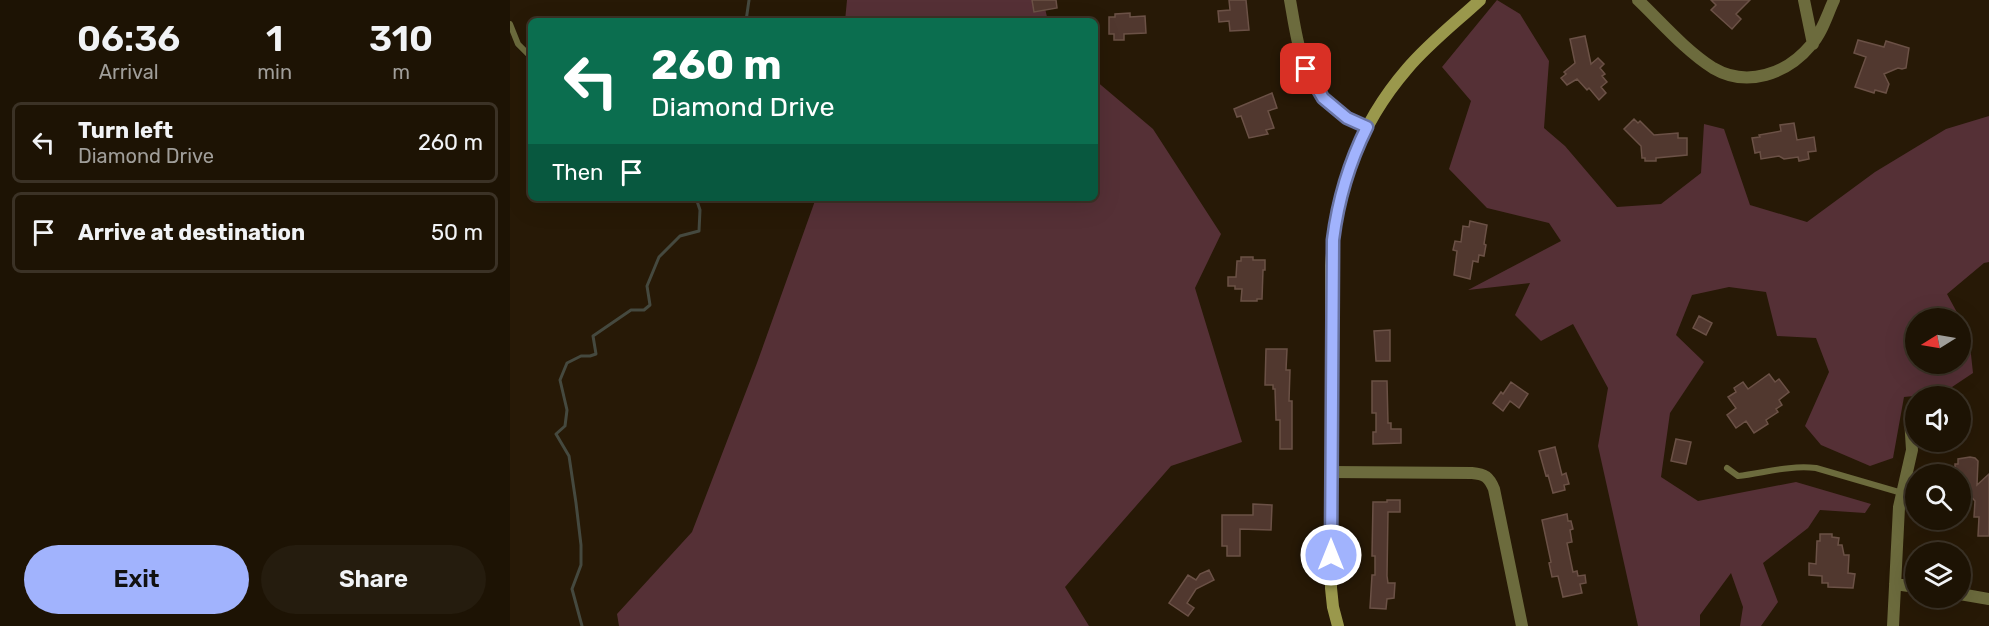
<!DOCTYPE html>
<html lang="en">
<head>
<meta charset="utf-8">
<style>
	body { margin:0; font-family:Rubik,sans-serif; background:#251c0e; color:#f1f3f6; height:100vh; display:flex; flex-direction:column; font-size:22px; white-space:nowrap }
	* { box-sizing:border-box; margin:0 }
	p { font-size:20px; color:#a09e9a }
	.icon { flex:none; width:33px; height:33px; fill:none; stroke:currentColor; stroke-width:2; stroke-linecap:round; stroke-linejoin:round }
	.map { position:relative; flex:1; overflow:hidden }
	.side { display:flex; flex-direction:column; background:#1d1304; width:510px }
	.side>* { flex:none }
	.hud { position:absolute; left:18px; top:18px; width:570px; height:183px; border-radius:9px; box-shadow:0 6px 24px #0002,0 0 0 2px #3b3226; background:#0b6e4f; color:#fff; overflow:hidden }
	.needle { width:39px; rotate:259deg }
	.tools { position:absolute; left:1395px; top:308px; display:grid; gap:12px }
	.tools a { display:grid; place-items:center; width:66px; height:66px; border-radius:50%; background:#1d1304; box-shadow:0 6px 24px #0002,0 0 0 2px #3b3226; font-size:30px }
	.pin { position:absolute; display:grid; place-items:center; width:51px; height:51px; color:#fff; margin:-26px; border-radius:12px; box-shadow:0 3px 9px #0006 }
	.me { position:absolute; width:66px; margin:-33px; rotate:0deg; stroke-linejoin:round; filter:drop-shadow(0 0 4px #0008) }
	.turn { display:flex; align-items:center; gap:21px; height:126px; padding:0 24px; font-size:27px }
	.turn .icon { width:78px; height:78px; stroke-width:2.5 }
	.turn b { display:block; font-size:42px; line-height:51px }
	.then { display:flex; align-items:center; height:57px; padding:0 24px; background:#0003; gap:12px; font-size:22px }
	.eta { display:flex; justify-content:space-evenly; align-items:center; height:102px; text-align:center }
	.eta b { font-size:36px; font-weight:600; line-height:42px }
	.action { display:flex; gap:12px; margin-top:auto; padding:12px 24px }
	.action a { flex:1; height:69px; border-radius:36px; background:#a1b3fd; color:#111; font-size:24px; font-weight:600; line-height:69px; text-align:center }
	.action a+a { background:#251c0e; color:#f1f3f6 }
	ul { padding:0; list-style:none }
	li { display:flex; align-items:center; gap:18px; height:81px; margin:0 12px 9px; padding:0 12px; border:3px solid #3b3226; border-radius:9px }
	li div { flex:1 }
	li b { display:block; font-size:22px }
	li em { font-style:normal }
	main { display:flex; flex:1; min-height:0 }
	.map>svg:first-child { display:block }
</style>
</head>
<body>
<main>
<section class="side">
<div class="eta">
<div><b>06:36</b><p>Arrival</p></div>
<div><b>1</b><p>min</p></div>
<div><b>310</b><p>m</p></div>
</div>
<ul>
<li><svg class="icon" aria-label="left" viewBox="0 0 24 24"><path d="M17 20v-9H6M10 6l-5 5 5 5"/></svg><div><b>Turn left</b><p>Diamond Drive</p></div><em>260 m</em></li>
<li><svg class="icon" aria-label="arrive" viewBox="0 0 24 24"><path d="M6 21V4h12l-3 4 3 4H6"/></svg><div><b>Arrive at destination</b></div><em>50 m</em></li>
</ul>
<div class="action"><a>Exit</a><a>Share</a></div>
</section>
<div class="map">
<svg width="1479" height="626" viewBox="0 0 1479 626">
	<rect width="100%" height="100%" fill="#271906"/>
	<path fill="#553036" d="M337 0H533L538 21H335Z
		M987 0 1010 14 1039 61 1034 128 1055 146 1107 207 1151 204 1191 173 1194 124 1214 129 1240 205 1297 222 1365 172 1436 129 1479 116V262L1474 263 1437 294 1450 318H1406V363H1450L1451 320 1459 336 1463 373 1433 393 1394 397 1383 458 1360 466 1311 445 1295 426 1319 372 1306 338 1267 336 1256 292 1219 287 1182 295 1166 335 1194 362 1160 413 1151 477 1188 501 1286 482 1361 504 1355 513 1310 510 1298 528 1253 563 1268 602 1251 626H1230L1233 607 1221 573 1190 615V626H1128L1088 446 1098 388 1063 324 1031 341 1005 315 1020 283 958 290 1051 241 1039 223 977 208 939 169 961 101 932 67Z
		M585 80 643 129 711 234 685 288 732 442 661 466 555 587 579 626H109L107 614 182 532 247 363 306 198H585Z"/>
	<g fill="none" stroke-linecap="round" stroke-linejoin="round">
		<path stroke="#45493f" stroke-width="3" d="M236 21 239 0
			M72 626 62 589 71 565V545L66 503 59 456 46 434 55 426 57 410 50 380 57 363 71 356H80L86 354 83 336 121 310H134L140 305 137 286 149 257 170 236 189 231 190 210 186 198"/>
	</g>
	<path fill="#51382f" stroke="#6b5146" stroke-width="1.5" d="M522 0H546L547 8 524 12Z
		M719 0H736L739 30 720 31 719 21 709 22 708 11 720 10Z
		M1201 0H1240L1226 14 1231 19 1222 29 1201 10 1206 5Z
		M620 13V17L635 16 636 33 614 34V40H604V34H599V17H605V14Z
		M1075 36 1081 64 1088 58 1094 64 1090 68 1095 74 1092 76 1097 82 1091 87 1096 93 1089 100 1079 88 1077 90 1067 79 1057 85 1051 78 1056 74 1054 72 1065 63 1060 39Z
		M1348 40 1374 47 1376 41 1399 48 1396 68 1392 69 1388 68 1374 74 1379 84 1376 93 1365 90 1364 93 1345 87 1356 57 1344 53Z
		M762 93 767 108 758 111 764 128 756 130 758 134 739 138 731 116 727 117 724 109Z
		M1124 119 1128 123 1130 121 1144 135 1168 133V138H1177V155L1146 158V161H1135V158H1132L1131 146 1114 129Z
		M1284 123 1287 140 1304 137 1306 151 1298 152 1299 159 1289 161 1288 157 1274 159 1269 156 1251 159 1250 152 1245 153 1242 138 1250 137 1249 135 1271 131 1270 125Z
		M960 221 977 225 974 244 976 245 974 256 969 255 968 262 963 261 960 279 944 275 947 251 943 250 945 241 951 242 953 226 959 227Z
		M731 257H743V260H755V270H753L752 299H747V301H731L732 289H725V286H718V277H726L727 261H731Z
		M1189 316 1202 323 1196 335 1183 328Z
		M880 330V361H866L864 331Z
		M756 349H777L776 370H780L779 401H782V449H770V420H766L765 389H763V385H755Z
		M1259 374 1265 382 1269 379 1279 392 1269 400 1272 405 1266 409 1268 412 1256 420 1258 424 1244 433 1236 421 1226 428 1217 415 1226 408 1218 397 1226 392 1224 388 1233 382 1238 389Z
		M862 381H877L878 423H881V429H891V443L863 444V432H866V413H862Z
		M1001 382 1018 394 1009 408 1000 401 993 411 983 403 991 392 993 394Z
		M1166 439 1181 442 1176 464 1161 461Z
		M1045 447 1052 475 1056 473 1059 484 1054 485 1055 490 1043 493 1038 475 1036 476 1029 451Z
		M1460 457 1465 458 1468 461 1467 485 1479 474V536H1468L1469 517H1464L1465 501 1457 492 1454 495 1450 491V474H1445V464H1448V459Z
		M877 500H890V512H878L877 576 878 583H885L884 598 877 599 876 609 860 608 862 575H865V556H862L863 502H877Z
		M743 504 762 505 761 530 730 529V556H717V546H712V515H743Z
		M1057 514 1058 521H1061L1063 529 1060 530 1062 542 1057 543 1063 572 1067 571 1068 576 1075 575 1076 583 1070 584 1072 593 1053 597 1048 576 1042 577 1039 563 1041 562 1032 520Z
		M1310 534H1322V537L1329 538 1328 545H1332L1334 555H1339L1338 573 1345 574 1343 588 1318 587V583H1312V576L1299 575V563L1306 564 1307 541H1310Z
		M699 570 704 580 686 589 677 603 684 608 678 616 659 603 678 575 686 580 690 574Z"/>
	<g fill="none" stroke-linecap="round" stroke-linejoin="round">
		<path stroke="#6c6b3d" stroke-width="6" d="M0 24 8 44 21 57
			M1217 468 1228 476C1254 473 1279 465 1306 468L1392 493"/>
		<path stroke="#6c6b3d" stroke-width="12" d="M780 0C786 33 790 72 813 98 824 111 841 120 857 127
			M1128 0C1152 23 1175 50 1203 68 1237 88 1277 74 1301 45 1312 33 1317 15 1324 0
			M1294 0 1303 44
			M821 472 962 473C975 474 979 477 984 489L1012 626
			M1385 584 1406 587
			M1450 594 1479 599
			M1383 626 1389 507 1402 450 1400 418 1406 412"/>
		<path stroke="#9a984c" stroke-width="12" d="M828 626 823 607 821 588V266C826 191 847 127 897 69 918 44 945 23 970 0"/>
	</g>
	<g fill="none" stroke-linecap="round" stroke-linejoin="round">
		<g stroke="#6974a4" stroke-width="15">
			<path id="route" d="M796 69 813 98 837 118 857 127C839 163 828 200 823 240L821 555"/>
		</g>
		<use href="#route" stroke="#a1b3fd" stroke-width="10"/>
	</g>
</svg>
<div class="tools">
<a><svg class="needle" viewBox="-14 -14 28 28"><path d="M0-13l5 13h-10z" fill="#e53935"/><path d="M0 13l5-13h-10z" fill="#a09e9a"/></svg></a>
<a><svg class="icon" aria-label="sound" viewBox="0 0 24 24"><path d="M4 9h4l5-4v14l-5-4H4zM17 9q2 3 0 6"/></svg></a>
<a><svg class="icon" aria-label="search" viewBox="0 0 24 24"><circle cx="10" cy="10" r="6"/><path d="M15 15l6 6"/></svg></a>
<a><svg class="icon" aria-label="layers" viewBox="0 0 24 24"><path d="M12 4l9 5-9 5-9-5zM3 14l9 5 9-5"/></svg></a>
</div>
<div class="pin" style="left:796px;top:69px;background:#d93025"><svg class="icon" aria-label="arrive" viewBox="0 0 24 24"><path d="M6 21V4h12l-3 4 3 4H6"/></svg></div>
<svg class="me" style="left:821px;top:555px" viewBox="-20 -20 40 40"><circle r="17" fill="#a1b3fd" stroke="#fff" stroke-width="3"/><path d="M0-11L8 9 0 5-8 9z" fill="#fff"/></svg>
<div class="hud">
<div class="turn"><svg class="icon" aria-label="left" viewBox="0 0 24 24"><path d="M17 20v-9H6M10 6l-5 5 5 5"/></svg><div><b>260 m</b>Diamond Drive</div></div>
<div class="then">Then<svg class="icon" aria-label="arrive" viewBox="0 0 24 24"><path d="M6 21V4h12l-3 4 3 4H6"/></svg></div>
</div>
</div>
</main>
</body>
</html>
